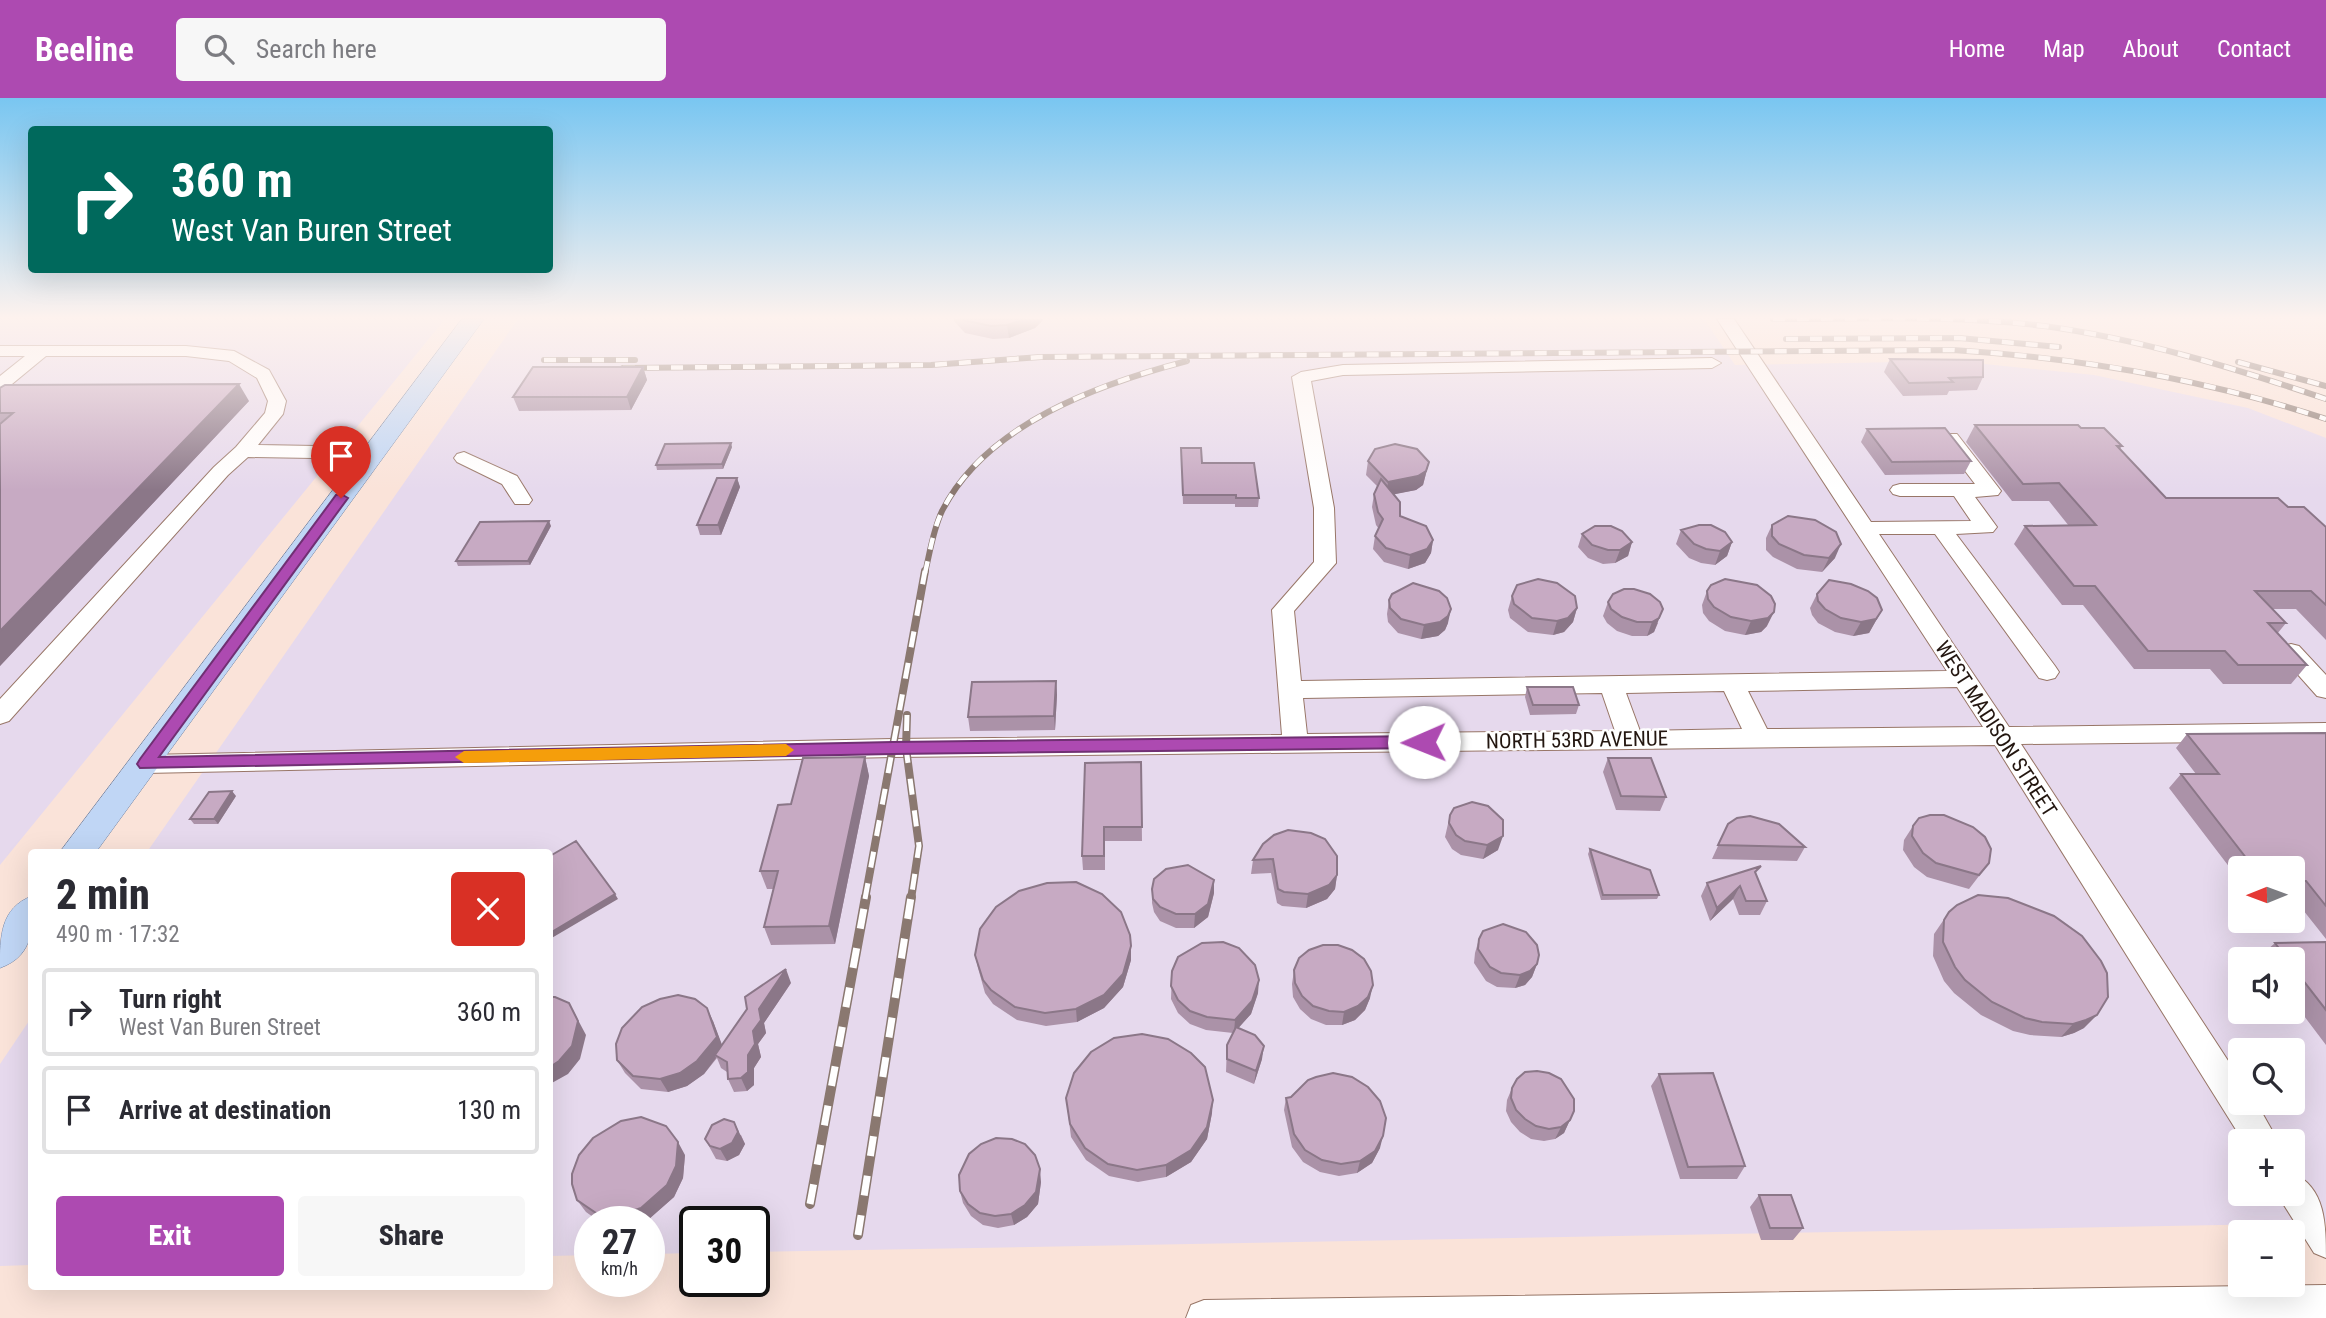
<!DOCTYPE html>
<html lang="en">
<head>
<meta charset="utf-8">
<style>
	body { margin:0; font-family:"Roboto Condensed",sans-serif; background:#f7f7f7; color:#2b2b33; height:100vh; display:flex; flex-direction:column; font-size:26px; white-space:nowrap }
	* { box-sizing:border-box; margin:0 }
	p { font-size:23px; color:#7c7c81 }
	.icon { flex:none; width:38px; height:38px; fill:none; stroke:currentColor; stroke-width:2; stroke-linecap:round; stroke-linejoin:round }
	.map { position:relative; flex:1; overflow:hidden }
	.side { position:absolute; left:28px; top:751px; width:525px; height:441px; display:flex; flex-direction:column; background:#fff; border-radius:7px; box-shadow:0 7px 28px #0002 }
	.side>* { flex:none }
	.guide { position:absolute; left:28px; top:28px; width:525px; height:147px; border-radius:7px; box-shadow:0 7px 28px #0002; background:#00695c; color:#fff; overflow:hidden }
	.needle { width:46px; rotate:269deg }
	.fabs { position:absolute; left:2228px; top:758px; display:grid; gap:14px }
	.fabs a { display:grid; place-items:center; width:77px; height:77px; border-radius:7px; background:#fff; box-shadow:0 7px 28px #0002; font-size:35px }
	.speed { position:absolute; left:574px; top:1108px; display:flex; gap:14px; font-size:35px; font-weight:700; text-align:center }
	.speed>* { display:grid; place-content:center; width:91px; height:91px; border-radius:50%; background:#fff; box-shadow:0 7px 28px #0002; line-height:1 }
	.speed small { font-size:18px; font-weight:400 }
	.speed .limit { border:4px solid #111; border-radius:10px; background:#fff; color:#111 }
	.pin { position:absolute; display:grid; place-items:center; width:60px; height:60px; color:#fff; margin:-72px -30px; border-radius:50% 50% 50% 0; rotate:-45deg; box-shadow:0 0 7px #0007 }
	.pin .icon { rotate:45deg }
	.me { position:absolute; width:77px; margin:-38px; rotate:269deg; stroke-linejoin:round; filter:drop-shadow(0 0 5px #0008) }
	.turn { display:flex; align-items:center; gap:24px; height:147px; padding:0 28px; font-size:32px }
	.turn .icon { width:91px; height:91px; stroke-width:2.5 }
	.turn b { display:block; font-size:49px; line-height:60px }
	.round { display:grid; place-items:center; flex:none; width:74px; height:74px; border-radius:7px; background:#f7f7f7 }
	.summary { display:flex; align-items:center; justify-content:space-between; height:119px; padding:0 28px }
	h1 { font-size:42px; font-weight:800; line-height:52px }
	.cta { display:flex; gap:14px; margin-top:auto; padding:14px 28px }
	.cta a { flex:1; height:80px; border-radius:7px; background:#ad4ab1; color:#fff; font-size:28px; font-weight:800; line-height:80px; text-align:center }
	.cta a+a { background:#f7f7f7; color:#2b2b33 }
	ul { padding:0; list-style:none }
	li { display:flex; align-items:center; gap:21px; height:88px; margin:0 14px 10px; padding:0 14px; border:4px solid #e1e1e2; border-radius:7px }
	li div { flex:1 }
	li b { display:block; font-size:26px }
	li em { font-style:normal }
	header { display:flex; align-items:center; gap:42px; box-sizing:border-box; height:98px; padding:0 35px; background:#ad4ab1; color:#fff }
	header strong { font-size:33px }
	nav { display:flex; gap:38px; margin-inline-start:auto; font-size:24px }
	.search { width:490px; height:63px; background:#f7f7f7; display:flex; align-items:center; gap:18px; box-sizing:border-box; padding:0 24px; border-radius:7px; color:#7c7c81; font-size:26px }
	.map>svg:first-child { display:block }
</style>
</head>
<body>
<header>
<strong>Beeline</strong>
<div class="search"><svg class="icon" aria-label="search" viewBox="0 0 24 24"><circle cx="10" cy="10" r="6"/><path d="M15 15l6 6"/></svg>Search here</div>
<nav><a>Home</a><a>Map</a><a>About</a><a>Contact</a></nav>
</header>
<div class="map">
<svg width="2326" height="1220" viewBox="0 0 2326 1220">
	<rect width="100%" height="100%" fill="#fae3d9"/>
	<path fill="#e6d9ed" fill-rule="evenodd" d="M0 221H445L0 767Z
		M518 221H1704L1735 267 1954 263 2094 277 2248 310 2326 340V1125L754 1154V1124H695V1155L649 1156V1124H590V1157L550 1158V754H147ZM2240 770H2292V822H2240ZM2240 861H2292V914H2240ZM2240 952H2292V1004H2240ZM2240 1043H2292V1096H2240Z
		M31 920V1167L0 1168V966Z"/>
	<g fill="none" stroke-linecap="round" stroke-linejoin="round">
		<g stroke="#987667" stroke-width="2">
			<path id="minor" d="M1717 221H1734L1871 424 1971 423 1954 398H1900L1893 396 1890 392 1893 388 1900 386H1975L1940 340 1943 336H1957L1998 389 2001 393 1998 397 1975 399 1997 429 1993 434 1956 436 2055 568 2059 574 2055 580 2047 582 2039 580 1935 436H1879L2009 629 2326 625V643L2021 646 2240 981V1004H2256L2278 1043H2243L1995 647 893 659 145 675 136 673 132 666 136 659 145 657 893 641 1282 637 1272 512 1314 464V410L1292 279 1301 274 1343 267 1712 260 1721 265 1712 270 1343 277 1311 283 1334 410 1336 465 1294 513 1301 583 1947 573ZM1957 589 1983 629 1767 631 1748 593ZM1724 593 1742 631 1640 633 1626 595ZM1602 595 1615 633 1307 636 1303 600Z
				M0 248H186L234 253 269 272 286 303 283 316 258 347 374 349 384 355 374 361 248 359 228 377 9 623 0 626V601L214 369 236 349 265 315 268 303 257 280 229 263 186 258H46L6 291 0 292V278L25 258H0Z
				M464 354 517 378 532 402 529 406H515L502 386 457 364 454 360 457 356Z
				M2291 546 2299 548 2326 577V600L2317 598 2283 560 2279 554 2283 548Z
				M2292 1075C2326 1089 2326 1128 2326 1160L2314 1155 2277 1096H2292Z
				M2326 1187V1220H1186L1191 1207 1204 1202Z"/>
		</g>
		<g stroke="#6e81a1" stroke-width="1">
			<path id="major" d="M462 221H484L96 754H60Z
				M32 798C32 830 35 857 0 870 0 839 0 810 32 798Z"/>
		</g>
		<use href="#minor" fill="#fff" fill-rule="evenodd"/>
		<use href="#major" fill="#c0d6f5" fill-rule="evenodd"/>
		<g stroke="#8a7870" stroke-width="6">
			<path id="rail-far2" d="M1773 221C1863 221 1954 217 2044 228 2140 241 2234 270 2326 301
				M1786 241 1959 240 2059 249
				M544 262H635
				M2238 264 2326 288
				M623 270 931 267 1041 259 1953 252C2081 260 2204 281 2326 321
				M925 475C930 454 933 432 942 413 986 326 1099 286 1187 263"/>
		</g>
		<g stroke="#8a7870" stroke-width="8">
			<path id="rail-far1" d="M907 617 906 650 919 748 911 801
				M865 801 925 473"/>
		</g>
		<g stroke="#8a7870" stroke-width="10">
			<path id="rail" d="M810 1106 866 799
				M858 1137 911 799"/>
		</g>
		<use href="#rail-far2" stroke="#fff" stroke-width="4.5" stroke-dasharray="12" stroke-linecap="butt"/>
		<use href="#rail-far1" stroke="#fff" stroke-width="5" stroke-dasharray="16" stroke-linecap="butt"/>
		<use href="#rail" stroke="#fff" stroke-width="7" stroke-dasharray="20" stroke-linecap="butt"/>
	</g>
	<path fill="#ab92a8" d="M954 221H1043L1042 223 1035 230 1009 240 993 241 965 235 954 223Z
		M1890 261 1983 279 1977 292 1949 293 1947 297 1903 298 1884 274Z
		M643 269 647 282 631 312 519 313 513 299Z
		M0 290 249 303 0 568Z
		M1975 327 2081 330 2122 348 2120 351 2166 400 2288 409 2326 429V542L2296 511H2272L2286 525 2277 536 2307 567 2291 586H2223L2210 571H2134L2083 507H2062L2014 446 2025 428H2069L2049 403H2012L1966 344Z
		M1867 331 1971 363 1964 376 1885 377 1861 344Z
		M732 349 723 371 657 372 656 367Z
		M1181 350 1202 365 1259 400 1258 409H1235V406H1183Z
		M1368 363 1429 364 1423 387 1416 392 1394 396 1400 418 1433 442 1431 455 1425 465 1408 471 1384 464 1373 451 1375 438 1379 431 1376 427 1372 409 1374 396 1377 388 1366 377Z
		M737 380 740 389 721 437H700L697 427Z
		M1772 427 1835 460 1822 474 1797 471 1773 459 1766 452V440Z
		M551 428 530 467 458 468 456 463Z
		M1681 432 1732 444 1727 458 1715 467 1701 465 1689 460 1676 446Z
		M1582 436 1632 444 1628 458 1615 465 1603 466 1588 460 1578 449Z
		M1707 493 1767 528 1761 534 1745 537 1725 533 1709 523 1703 515 1702 507Z
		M1817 496 1882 512 1869 535 1853 538 1835 534 1818 525 1812 517 1810 510Z
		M1512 498 1577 510 1573 524 1564 534 1553 537 1528 534 1510 520 1508 512Z
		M1389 502 1448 525 1445 532 1438 538 1421 541 1398 535 1388 524 1387 516Z
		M1608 504 1658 525 1654 534 1647 538H1632L1617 533 1607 525 1603 518Z
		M1056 583 1057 597 1055 632 970 633 968 619Z
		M1527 589 1579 607 1576 616 1530 617 1525 599Z
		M2326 635V841L2292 798V770H2240V783L2169 690 2181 676H2196L2176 650 2187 636Z
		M865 659 869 678 835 846 771 847 764 829 774 791H767L760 773 791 706Z
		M1608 660 1666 699 1660 713 1616 712 1603 674Z
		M1141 664 1142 743H1105V772H1083L1082 758Z
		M236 698 218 726H194L190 721Z
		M1450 717 1498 752 1483 761 1461 757 1452 751 1445 739Z
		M1728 726 1805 749 1797 763 1712 761Z
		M1913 728 1989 765 1969 791 1927 779 1914 769 1903 752 1904 742Z
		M1263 746 1337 777 1335 791 1327 801 1306 810 1282 808 1277 805 1271 775 1251 776 1253 762Z
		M1590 751 1659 797 1657 801 1601 802 1588 756Z
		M1756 777 1767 803 1760 817H1739L1733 801 1710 823 1701 798 1707 785Z
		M1214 782V795L1208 819 1194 830H1176L1160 823 1154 814 1152 805V791Z
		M1949 814 2084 930 2074 935 2061 939 2030 937 2013 933 1981 917 1954 895 1944 883 1933 858 1934 836Z
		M1479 841 1537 866 1532 879 1525 887 1515 890 1497 889 1486 883 1474 865 1475 855Z
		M2326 844V947L2292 902V861H2262L2260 858 2275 845Z
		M975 857 1131 862 1123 889 1104 910 1077 924 1046 928 1017 922 993 906 985 895 978 870Z
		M1294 872 1370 900 1365 912 1355 922 1342 927H1326L1311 921 1300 911 1293 899 1292 886Z
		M1172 873 1258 895 1251 916 1238 930 1262 961 1254 986 1226 974 1227 947 1233 935 1206 932 1190 926 1178 915 1171 901Z
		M791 885 764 925 766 935 758 946 761 959 754 970V987L747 993 734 994 728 981 727 974 721 970 717 960 704 976 687 988 668 994 641 991 625 975 617 962 713 923 722 948Z
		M1659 976 1745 1068 1737 1081H1680L1651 988Z
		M1512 990 1574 1013 1564 1035 1555 1041 1544 1043 1531 1041 1520 1034 1511 1024 1506 1013 1507 1002Z
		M1291 999 1380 1050 1372 1065 1357 1075 1339 1078 1320 1074 1303 1064 1292 1049 1284 1012 1286 1000Z
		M1066 1000 1212 1015 1207 1041 1191 1064 1166 1079 1138 1084 1109 1078 1086 1062 1071 1039Z
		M741 1037 745 1046 739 1057 727 1063 716 1061 705 1041Z
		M685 1057 683 1080 674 1099 649 1121 643 1124H600L586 1114 577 1102Z
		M1041 1084 1038 1106 1027 1119 1014 1127 998 1130 983 1127 971 1118 963 1105 960 1093Z
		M1759 1097 1803 1130 1793 1142H1761L1750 1109Z"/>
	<path fill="#8b7788" d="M1025 221H1043L1042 223 1035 230 1009 240 1007 227Z
		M643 269 647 282 631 312 627 299Z
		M239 286 249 303 0 568V533Z
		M731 345 732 349 723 371 722 366Z
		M1429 364 1423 387 1416 392 1386 398 1388 384Z
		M737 380 740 389 721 437 718 427Z
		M549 423 551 428 530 467 528 463Z
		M1433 442 1431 455 1425 465 1408 471 1410 457Z
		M1632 444 1628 458 1615 465 1620 452Z
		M1732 444 1727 458 1715 467 1720 453Z
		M1841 446 1835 460 1822 474 1829 460Z
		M1577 510 1573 524 1564 534 1553 537 1557 523Z
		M1451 511 1448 525 1445 532 1438 538 1421 541 1424 527Z
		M1663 511 1654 534 1647 538 1652 524Z
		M1882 512 1869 535 1853 538 1861 524Z
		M1774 514 1767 528 1761 534 1745 537 1751 523Z
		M1056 583 1057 597 1055 632 1054 618Z
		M865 659 869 678 835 846 829 828Z
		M232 693 236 698 218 726 214 721Z
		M1503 738 1498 752 1483 761 1487 747Z
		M1337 777 1335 791 1327 801 1306 810 1308 796Z
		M1214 782V795L1208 819 1194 830 1195 816Z
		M1740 788 1733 801 1710 823 1717 810Z
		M615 796 618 801 550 841V835Z
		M1131 848V862L1123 889 1104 910 1077 924 1076 911Z
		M1537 866 1532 879 1525 887 1515 890 1520 877Z
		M786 871 791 885 764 925 766 935 758 946 761 959 754 970V987L747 993 741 980 748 957 753 933 759 911Z
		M1259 882 1258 895 1251 916 1234 935 1235 922Z
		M1373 887 1370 900 1365 912 1355 922 1342 927 1344 914Z
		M569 905 586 937 580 961 568 976 550 986V969Z
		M707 910 713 923 724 952 715 957 716 960 704 976 687 988 668 994 660 981Z
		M2097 917 2084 930 2074 935 2061 939 2073 926Z
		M1264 948 1262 961 1254 986 1256 973Z
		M1213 1002 1212 1015 1207 1041 1191 1064 1166 1079V1067Z
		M1570 1022 1564 1035 1555 1041 1561 1029Z
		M734 1024 745 1046 739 1057 727 1063 720 1051Z
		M1383 1038 1380 1050 1372 1065 1357 1075 1360 1063Z
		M678 1044 685 1057 683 1080 674 1099 649 1121 643 1124H624L620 1117Z
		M1040 1071 1041 1084 1038 1106 1027 1119 1014 1127 1011 1116Z"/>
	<path fill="#c7aac3" stroke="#8b7788" stroke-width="2" d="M962 221H1025L1007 227 991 228 963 222Z
		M1890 261 1983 262V279L1949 280 1953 284 1909 285Z
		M533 269H643L627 299H513Z
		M239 286 0 533V326L13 315H0V290L5 287Z
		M1975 327H2078L2081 330H2104L2122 348H2117L2166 400H2278L2288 409H2304L2326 429V507L2311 493H2255L2286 525H2268L2307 567H2238L2225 553H2148L2095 488H2074L2025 428 2096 427 2059 385 2023 386Z
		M1945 330 1971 363 1892 364 1867 331Z
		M731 345 722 366 656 367 665 346Z
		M1395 346 1417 351 1429 364 1426 373 1418 378 1388 384 1368 363 1375 351Z
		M1181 350H1201L1202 365H1254L1259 400H1236V397H1183Z
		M717 380H737L718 427H697Z
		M1381 381 1400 404V418L1426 428 1433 442 1427 451 1410 457 1386 450 1375 438 1383 421 1378 414 1374 396Z
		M1788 418 1815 422 1836 434 1841 446 1829 460 1804 457 1779 446 1772 438V427Z
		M549 423 528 463H456L480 424Z
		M1699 427H1711L1725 434 1732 444 1720 453 1706 451 1694 446 1681 432Z
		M1595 428H1611L1622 433 1632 444 1620 452H1608L1592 447 1582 436Z
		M1538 481 1557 485 1575 498 1577 510 1568 520 1557 523 1532 520 1514 506 1512 498 1517 487Z
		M1725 481 1757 487 1771 498 1775 506 1774 514 1768 520 1751 523 1731 519 1714 509 1708 501 1707 493 1711 487Z
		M1829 482 1851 486 1868 493 1877 500 1882 512 1876 521 1861 524 1841 520 1825 511 1818 503 1817 496Z
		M1413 485 1439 493 1447 500 1451 511 1448 518 1440 524 1424 527 1401 521 1390 510 1389 502 1392 496Z
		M1624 491H1634L1650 496 1660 504 1663 511 1659 520 1652 524H1637L1622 519 1611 511 1608 504 1613 496Z
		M1056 583 1054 618 968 619 972 584Z
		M1527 589H1573L1579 607H1533Z
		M2326 635V808L2306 783H2292V770H2254L2181 676H2219L2187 636Z
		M865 659 829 828 764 829 778 773H760L778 707 791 706 803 660Z
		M1608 660H1651L1666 699 1621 698Z
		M1141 664 1142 729H1104V758H1082L1085 665Z
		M232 693 214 721H190L209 694Z
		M1472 704 1488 708 1503 722V738L1487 747 1465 743 1456 737 1449 725 1450 717 1454 710Z
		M1930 717H1944L1973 729 1985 739 1991 751 1989 765 1979 777 1936 765 1923 755 1912 738 1913 728 1919 720Z
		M1750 718 1779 726 1805 749 1718 747 1728 726 1737 720Z
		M1288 732 1311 735 1325 741 1337 758V777L1329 787 1308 796 1284 794 1278 791 1273 761 1253 762 1263 746 1274 737Z
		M576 743 615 796 550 835V758Z
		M1590 751 1650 772 1659 797H1603Z
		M1188 767 1214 782 1208 806 1195 816H1176L1160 809 1153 801 1152 791 1154 781 1166 771Z
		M1761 768 1755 774 1767 803H1746L1740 788 1717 810 1707 785Z
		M1076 784 1102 796 1121 814 1130 837 1131 848 1123 876 1104 897 1076 911 1045 915 1015 909 991 892 983 882 975 857 980 831 996 809 1019 793 1047 785Z
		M1978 797 2008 800 2054 818 2082 838 2101 863 2107 875 2108 899 2097 917 2086 922 2073 926 2042 924 2025 920 1992 904 1965 882 1955 869 1943 844 1944 822 1949 814 1957 807Z
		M1503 826 1526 834 1537 847 1539 857 1537 866 1530 873 1520 877 1501 875 1490 869 1478 851 1479 841 1483 833Z
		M1223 844 1239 850 1255 867 1259 882 1252 903 1235 922 1207 919 1190 913 1178 902 1171 888 1172 873 1178 859 1202 845Z
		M2326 844V912L2292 868V861H2287L2275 845Z
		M1323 847H1338L1352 852 1364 861 1371 873 1373 887 1368 899 1358 908 1344 914 1329 913 1313 908 1302 898 1295 885 1294 872 1299 860 1309 852Z
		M786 871 759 911 761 922 753 933 755 946 748 957V974L741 980 728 981 727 964 715 957 747 911 745 899Z
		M678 897 695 901 707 910 717 939 697 963 680 975 660 981 633 978 617 962 616 946 622 930 642 909 660 901Z
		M550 899H555L569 905 578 923 572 948 559 963 550 969Z
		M1236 929 1255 937 1264 948 1256 973 1227 961V947Z
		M1142 936 1168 941 1191 955 1205 969 1213 1002 1207 1029 1191 1052 1166 1067 1137 1072 1108 1066 1085 1050 1070 1026 1066 1000 1074 975 1091 954 1114 940Z
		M1537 973 1549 975 1561 981 1574 1001V1013L1570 1022 1561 1029 1549 1031 1536 1028 1525 1021 1516 1012 1511 1000 1512 990 1517 981 1525 974Z
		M1333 975 1352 979 1368 989 1380 1003 1386 1020 1383 1038 1375 1053 1360 1063 1341 1066 1322 1062 1305 1052 1294 1036 1286 1000 1291 999 1308 982 1316 979Z
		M1713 975 1745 1068 1688 1069 1659 976Z
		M641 1019 666 1028 678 1044 676 1068 667 1087 641 1110 620 1117H599L577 1102 572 1086V1076L579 1057 593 1040 621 1023Z
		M724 1021 734 1024 738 1034 732 1045 720 1051 710 1048 705 1041 712 1027Z
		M996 1040 1012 1041 1025 1046 1035 1057 1040 1071 1036 1094 1025 1107 1011 1116 995 1118 980 1115 968 1106 960 1093 959 1077 969 1056 981 1046Z
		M1759 1097H1791L1803 1130H1770Z"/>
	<linearGradient id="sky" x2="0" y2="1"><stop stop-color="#79c6f1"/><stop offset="0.56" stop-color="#fdf2ee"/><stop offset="1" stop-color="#fdf2ee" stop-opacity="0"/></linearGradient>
	<rect width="2326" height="392" fill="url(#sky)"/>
	<path fill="#ad4ab1" stroke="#703073" stroke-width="2" d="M341 396 348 400 159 659 893 644 1424 638 1433 644 1424 650 893 656 140 670 137 666 140 661 336 397Z"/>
	<path fill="#f59e0b" d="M786 646 794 652 786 658 464 665 455 659 464 653Z"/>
	<g text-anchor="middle" stroke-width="5" stroke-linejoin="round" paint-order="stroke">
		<g font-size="21" fill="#231610" stroke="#fff">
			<text transform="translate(1996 631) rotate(57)" y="7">WEST MADISON STREET</text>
			<text transform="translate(1577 642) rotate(-1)" y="7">NORTH 53RD AVENUE</text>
		</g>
	</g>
</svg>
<div class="fabs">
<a><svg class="needle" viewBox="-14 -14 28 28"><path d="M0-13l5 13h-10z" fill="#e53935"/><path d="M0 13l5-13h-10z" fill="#7c7c81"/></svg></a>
<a><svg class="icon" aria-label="sound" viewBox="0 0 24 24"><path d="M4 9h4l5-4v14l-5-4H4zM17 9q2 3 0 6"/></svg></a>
<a><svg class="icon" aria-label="search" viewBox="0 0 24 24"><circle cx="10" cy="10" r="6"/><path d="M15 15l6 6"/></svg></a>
<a>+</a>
<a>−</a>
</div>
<div class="speed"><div>27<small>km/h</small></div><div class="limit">30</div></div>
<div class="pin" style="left:341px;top:400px;background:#d93025"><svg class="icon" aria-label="arrive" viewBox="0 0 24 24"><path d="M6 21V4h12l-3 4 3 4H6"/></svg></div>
<svg class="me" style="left:1424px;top:644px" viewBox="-20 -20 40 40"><circle r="19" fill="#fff"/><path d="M0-13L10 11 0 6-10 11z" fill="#ad4ab1"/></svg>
<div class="guide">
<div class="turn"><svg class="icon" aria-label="right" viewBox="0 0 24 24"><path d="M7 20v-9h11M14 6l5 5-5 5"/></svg><div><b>360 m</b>West Van Buren Street</div></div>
</div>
<section class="side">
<div class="summary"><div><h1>2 min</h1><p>490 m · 17:32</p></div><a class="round" style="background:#d93025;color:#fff"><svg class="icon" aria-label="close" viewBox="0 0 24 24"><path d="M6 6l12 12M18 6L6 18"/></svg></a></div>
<ul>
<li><svg class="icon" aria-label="right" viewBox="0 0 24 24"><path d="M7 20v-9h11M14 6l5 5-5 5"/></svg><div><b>Turn right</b><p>West Van Buren Street</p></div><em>360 m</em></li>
<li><svg class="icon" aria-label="arrive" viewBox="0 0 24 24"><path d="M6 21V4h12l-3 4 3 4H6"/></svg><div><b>Arrive at destination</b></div><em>130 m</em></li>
</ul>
<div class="cta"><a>Exit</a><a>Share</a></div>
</section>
</div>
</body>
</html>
